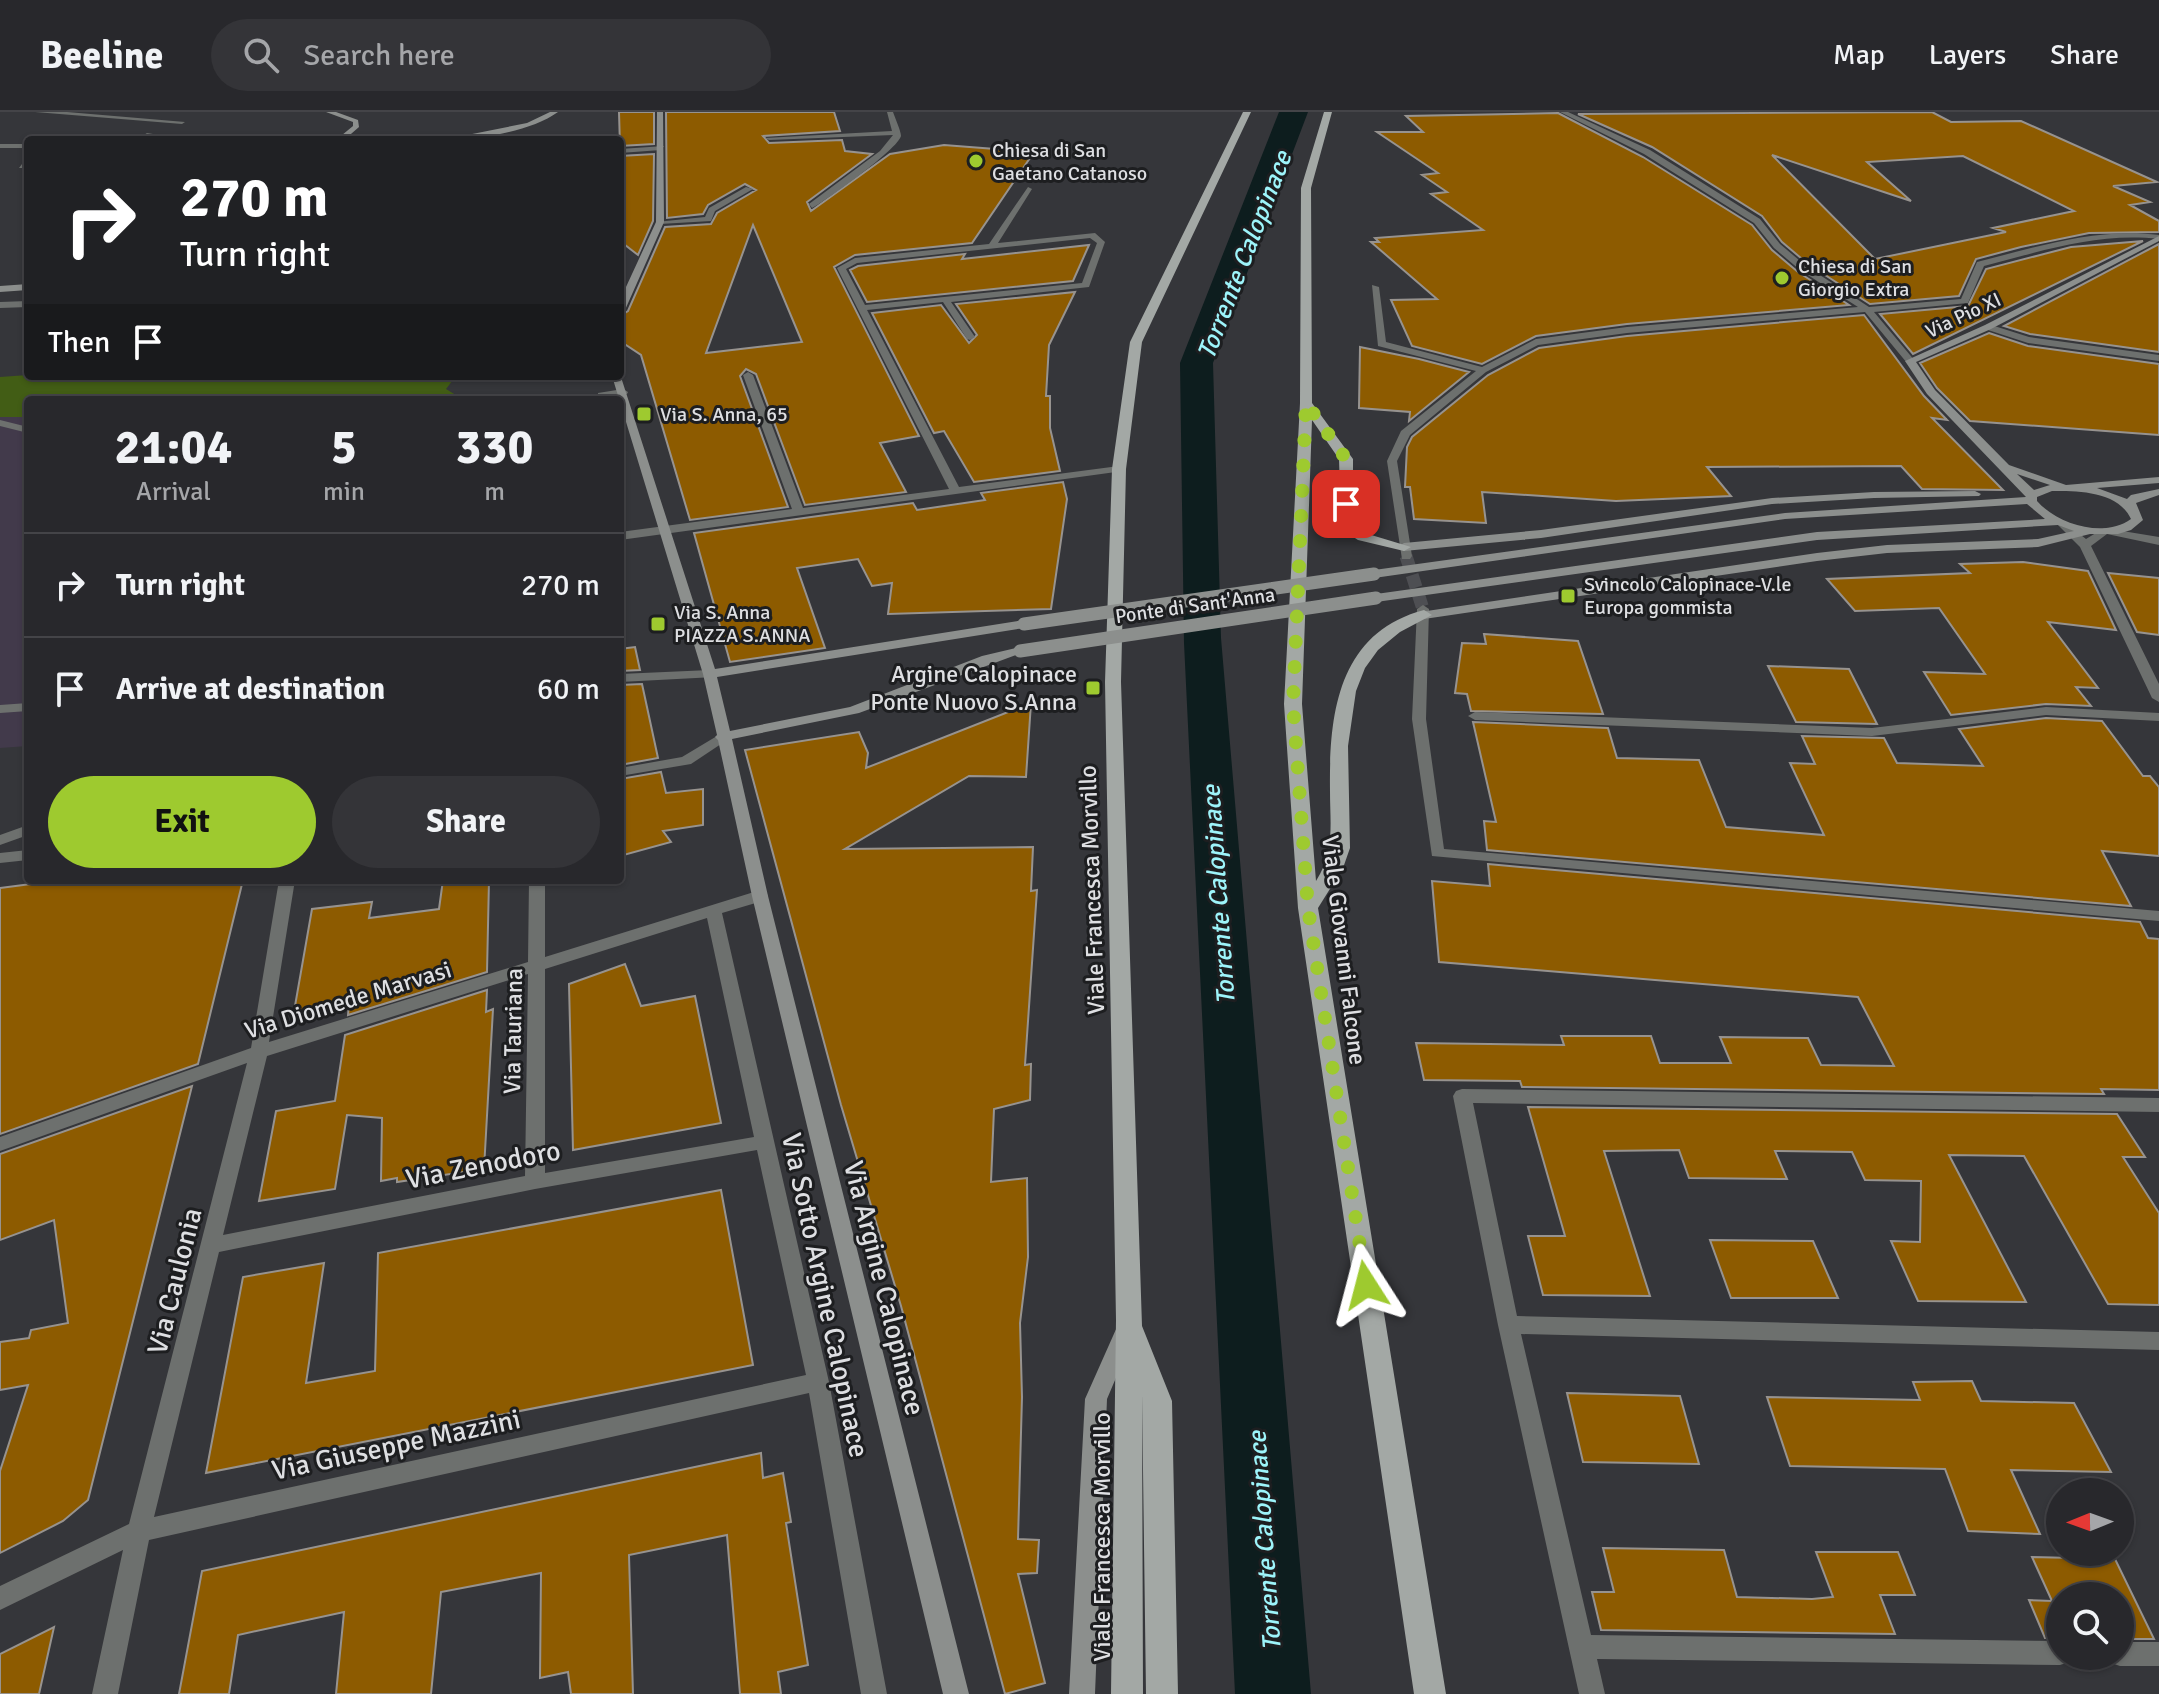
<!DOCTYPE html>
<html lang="en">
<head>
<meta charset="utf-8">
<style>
	body { margin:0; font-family:Signika,sans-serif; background:#343438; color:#f1f3f6; height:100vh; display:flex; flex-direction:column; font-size:30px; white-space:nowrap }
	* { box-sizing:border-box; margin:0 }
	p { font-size:26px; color:#a5a6a9 }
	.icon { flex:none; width:44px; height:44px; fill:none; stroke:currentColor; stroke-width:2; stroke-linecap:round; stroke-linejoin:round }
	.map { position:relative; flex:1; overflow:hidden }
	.side { position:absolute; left:24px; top:284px; width:600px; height:488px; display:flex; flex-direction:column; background:#28282c; border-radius:8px; box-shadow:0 2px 6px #0004,0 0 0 2px #444448 }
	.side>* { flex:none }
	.banner { position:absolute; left:24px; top:24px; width:600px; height:244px; border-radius:8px; box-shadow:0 2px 6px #0004,0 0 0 2px #444448; background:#202124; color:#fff; overflow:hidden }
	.needle { width:52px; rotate:269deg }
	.tools { position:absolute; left:2046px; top:1366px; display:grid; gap:16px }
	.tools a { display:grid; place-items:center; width:88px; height:88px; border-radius:50%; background:#28282c; box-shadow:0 2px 6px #0004,0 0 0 2px #444448; font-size:40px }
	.pin { position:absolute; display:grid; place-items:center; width:68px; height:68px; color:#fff; margin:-34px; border-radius:16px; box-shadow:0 4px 12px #0006 }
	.me { position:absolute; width:88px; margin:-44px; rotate:351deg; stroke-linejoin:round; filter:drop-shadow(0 0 6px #0008) }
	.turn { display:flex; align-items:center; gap:28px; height:168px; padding:0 24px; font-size:36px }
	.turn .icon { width:104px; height:104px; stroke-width:2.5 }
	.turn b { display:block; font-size:56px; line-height:68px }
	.then { display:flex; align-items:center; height:76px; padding:0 24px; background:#0003; gap:16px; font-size:30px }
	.eta { display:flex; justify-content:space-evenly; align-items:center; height:136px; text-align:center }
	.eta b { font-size:48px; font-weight:700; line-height:56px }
	.button { display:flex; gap:16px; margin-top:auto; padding:16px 24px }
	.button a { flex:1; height:92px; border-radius:48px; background:#9eca2f; color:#111; font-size:32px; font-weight:700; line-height:92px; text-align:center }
	.button a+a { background:#343438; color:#f1f3f6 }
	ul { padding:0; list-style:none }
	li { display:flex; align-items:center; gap:24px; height:104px; padding:0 24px; border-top:2px solid #444448 }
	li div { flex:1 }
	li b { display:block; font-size:30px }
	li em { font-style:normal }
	header { display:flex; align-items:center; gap:48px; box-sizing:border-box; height:112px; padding:0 40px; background:#28282c; border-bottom:2px solid #444448 }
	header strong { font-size:38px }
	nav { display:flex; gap:44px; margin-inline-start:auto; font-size:28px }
	.search { width:560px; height:72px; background:#343438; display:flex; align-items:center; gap:20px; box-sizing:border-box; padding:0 28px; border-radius:44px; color:#a5a6a9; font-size:30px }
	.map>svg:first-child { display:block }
</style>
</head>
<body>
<header>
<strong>Beeline</strong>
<div class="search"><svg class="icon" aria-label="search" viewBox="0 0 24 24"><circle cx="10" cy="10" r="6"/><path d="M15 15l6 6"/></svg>Search here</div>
<nav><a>Map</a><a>Layers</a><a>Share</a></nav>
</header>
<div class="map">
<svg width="2159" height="1582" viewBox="0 0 2159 1582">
	<rect width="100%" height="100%" fill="#35363a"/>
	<path fill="#423a4b" d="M0 305H28V634L0 636Z"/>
	<path fill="#425d15" d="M28 263 456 264 446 277 464 288H28V305H0V265Z"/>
	<path fill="#0d1d1e" d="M1279 0H1308L1213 251 1221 526 1311 1582H1235L1184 531 1180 251Z"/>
	<path fill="#8d5b00" stroke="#97938f" stroke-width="2" fill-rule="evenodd" d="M619 0H654V32L620 34Z
		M666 0H834L840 19 763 24 769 31 842 28 845 39 872 42 807 90 811 99 890 42 944 33 1034 40 972 131 855 143 834 155 919 324 880 331 906 380 805 393 756 262 746 257 740 264 788 395 690 408 641 243 620 229V204L628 199 665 115 711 112 717 101 756 78 745 72 708 93 703 102 667 106ZM753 113 802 230 706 241Z
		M1932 0 1951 10 2021 9 2157 70 2113 74 2150 90 2130 93 2159 109V120L2089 121 2021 135 1976 147 1959 184 1870 192 1808 152 1782 130 1762 104 1652 35 1578 2ZM1772 43 1911 89 1867 50 1963 44 2074 99 1993 116 2006 120 1875 147Z
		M1558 1 1643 45 1752 113 1772 138 1798 160 1849 193 1627 212 1536 224 1482 252 1412 234 1391 188 1437 187 1371 130H1379L1375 126 1483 118 1431 82 1447 80 1422 63 1438 61 1377 20H1423L1406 4Z
		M654 42 653 109 638 143 620 129V44Z
		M2143 129 1913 242 1880 202 1968 194 1986 157 2071 135Z
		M2159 132V240L2030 222 2004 214Z
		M1089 133 1073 169 867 190 850 158 858 154 965 142 962 147Z
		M1075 180 1049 233 1046 284H1050V316L1060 359 974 370 944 319 934 321 872 201 941 193 969 231 977 223 956 192Z
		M1864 203 1924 284 1947 308 1932 306 2003 378 1922 377 1901 354 1707 355 1731 384 1616 389 1482 380 1486 411 1414 407 1410 375H1405L1407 335 1412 325 1488 263 1539 236 1627 224Z
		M1989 221 2028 234 2159 252V323L1970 309 1937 276 1920 251Z
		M1360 235 1419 247 1469 260 1409 309 1410 300 1359 296Z
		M1063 370 1067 387 1051 497 888 502 892 471 872 474 858 447 797 456 825 536 730 550 694 421 913 391 917 398 985 388 981 381Z
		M2023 450 2088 459 2116 518 2048 510 2098 576 2076 575 2091 594 2046 592 1951 603 1924 560 1985 562 1939 496 1855 499 1827 467 1970 461 1960 452Z
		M2108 461 2159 466V523L2137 520Z
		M1484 522 1578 529 1603 602 1471 599 1467 582 1455 581 1462 531 1486 532Z
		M635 535 640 558 620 559V537Z
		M1768 554 1849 557 1877 612 1796 610Z
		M642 572 658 646 620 653V573Z
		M1031 591 1026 665 969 664 845 737 1033 735 1031 779 1037 778 1025 953 1031 952 1030 988 994 997 991 1070 1027 1066 1028 1145 1020 1211 1022 1285 1018 1427 1039 1428 1037 1461 1018 1462 1045 1571 1005 1582 901 1194 841 993 745 638 859 620 868 641 866 656Z
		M2046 606 2102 609 2143 664H2150L2159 675V744L2102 739 2131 794 1487 738 1484 709 1496 710 1473 610 1608 616 1617 646 1699 648 1726 715 1824 723 1790 651 1815 652 1802 624 1884 626 1897 651 1983 654 1959 617Z
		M661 660 666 681 703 677V713L663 719 671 730 620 744V667Z
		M1488 752 2140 810 2148 826 2159 827V978L2101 977 2104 982 1522 975 1520 969 1424 968 1416 931 1564 933 1561 924H1651L1660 951H1731L1720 925 1808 926 1821 953 1894 954 1858 885 1439 850 1432 769 1490 774Z
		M62 768H243L198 952 0 1022V776Z
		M443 768H489L487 860 348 903 349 892 292 911 312 797 372 790 369 806 439 797Z
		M625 852 641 894 695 884 721 1011 573 1038 569 872Z
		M487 878 486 900 493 897 484 1057 397 1070V1066L381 1069 382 1006 347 1003 335 1077 259 1089 276 999 335 989 345 923Z
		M192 974 88 1388 63 1409 0 1441V1359L28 1273 0 1278V1230L29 1226 31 1218 68 1211 54 1108 0 1128V1042Z
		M1528 995 2117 1002 2145 1045H2123L2159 1101V1193L2108 1192 2024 1044 1949 1043 2026 1190 1918 1189 1891 1129 1920 1130 1921 1069 1865 1068 1852 1040 1775 1039 1787 1067 1689 1066 1679 1038 1604 1039 1650 1184 1543 1183 1528 1124H1565Z
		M721 1078 753 1253 206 1361 243 1165 324 1151 306 1271 375 1259 378 1141Z
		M1710 1128 1813 1129 1838 1186H1731Z
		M1972 1269 1981 1289 2074 1291 2111 1360 2011 1358 2040 1422 1968 1419 1945 1357 1790 1354 1767 1285 1920 1288 1913 1270Z
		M1567 1281 1680 1284 1699 1352 1583 1350Z
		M761 1341 763 1366 783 1361 791 1410 786 1411 808 1553 778 1560 781 1582H740L727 1423 629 1443 633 1582H571L568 1560 540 1566 541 1461 441 1480 431 1582H336L344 1500 238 1523 229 1582H179L202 1459Z
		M1603 1436 1724 1438 1737 1485 1812 1487 1833 1485 1816 1440H1898L1915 1483H1880L1895 1522 1601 1518 1592 1480H1614Z
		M2032 1445 2115 1447 2154 1527H2120V1484H2060V1526H2045L2029 1488 2052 1489Z
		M54 1515 39 1582H0V1542Z"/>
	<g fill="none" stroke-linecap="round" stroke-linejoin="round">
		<path stroke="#4e4f53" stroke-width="13" stroke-dasharray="13 7" stroke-linecap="butt" d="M1406 444 1423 497"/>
		<path fill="#6d706e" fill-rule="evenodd" d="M35 0H67L185 10 182 12Z
			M746 75 753 77 715 99 711 109 660 112 656 110 705 105 709 96Z
			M0 308 28 315V321L0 314Z
			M28 591V599L0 601V593Z"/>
		<path fill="#6d706e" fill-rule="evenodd" d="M887 0H893C895 6 901 19 901 24 898 37 826 89 812 96L809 92 880 39 893 23 769 28 765 26 892 19Z
			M1560 0H1568L1650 38 1760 107 1780 132 1806 154 1869 195 1961 187 1977 150C2037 135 2096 115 2159 123V127C2098 120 2042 139 1984 154L1968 191 1874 200 1915 249 1910 252 1907 251 1865 200 1627 221 1538 233 1486 260 1410 323 1397 349 1412 444 1410 447H1402L1387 349 1401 319 1476 259 1378 234 1372 173 1379 175 1386 230 1482 255 1536 227 1627 215 1858 195 1800 158 1774 136 1754 111 1644 42Z
			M147 21 153 22 145 28H136Z
			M256 25 259 28H232Z
			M0 32H28V36H0Z
			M664 34 661 38 620 41V37Z
			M22 52H28V56H19Z
			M1028 75 1032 77 998 131 1095 121 1105 130 1089 175 951 190 975 225 970 228 967 227 943 190 867 198 959 375 1119 354 1124 357 1123 359 620 428V420L792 397 743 263 748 260 753 263 803 396 949 377 837 156 855 146 989 132ZM1090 126 1097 131 1082 171 865 193 846 157 857 151Z
			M28 189V195L0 196V190Z
			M1988 212 2029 225 2159 243V249L2028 231 1985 217 1983 215Z
			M623 277 628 280 627 282 607 285 608 288H598V281Z
			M2062 408 2086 427 2104 416 2159 425V433L2107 422 2091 434 2159 572V590L2152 586 2080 435 2056 411Z
			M1423 493 1429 497 1426 607 1444 737 2159 799V809L1432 744 1412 607 1417 497Z
			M710 558 717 562 715 565 620 570V562Z
			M2046 595 2159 601V609L2046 603 1872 624 1475 608 1468 604 1475 600 1872 616Z
			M722 621 729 625 727 628 691 652 620 664V656L682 645Z
			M28 713V723L0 733V723Z
			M28 738V748L0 751V741Z
			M279 768H295L269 930 528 850 529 768H545V845L754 780H766L768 784 766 788 722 801 829 1270 887 1582H861L809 1281 149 1428 118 1582H92L123 1438 0 1498V1474L129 1412 247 951 0 1039V1025L251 936ZM707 806 754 1025 545 1061V857ZM528 862 525 1064 223 1123 267 944ZM757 1038 806 1263 154 1405 219 1140 535 1077Z
			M1462 977 2159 986V1000L1473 991 1517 1204 2159 1220V1238L1521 1222 1591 1523 2060 1529V1544H2071L2069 1550 2060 1553 1597 1547 1605 1582H1579L1498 1213 1453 984 1456 979Z
			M2120 1530H2159V1554H2120L2111 1551 2108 1544H2120Z"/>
		<path fill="#8c8f8d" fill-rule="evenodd" d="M326 0H336L358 8 359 15 344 28H336L353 14V10Z
			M550 0H558C530 20 477 28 442 28L527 11Z
			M657 0H663L664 110 625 198 620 201V188L656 110Z
			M2159 124V129L1991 217 1916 250 1935 278 2009 353 2066 373 2159 365V371L2097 376 2127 387 2131 383 2159 377V383L2136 391 2143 408 2131 418 2118 422H2090L2038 435 1887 441 1817 449 1424 507 1418 503 1420 500 1817 441 1887 433 2038 427 2074 419 2058 413 1817 428 1376 490 1370 486 1376 482 1817 420 2045 407 2027 392 1785 407 1374 466 1368 462 1374 458 1785 401 2026 385 1927 282 1905 249 1985 213ZM2017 362 2050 373 2034 378ZM2052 379C2079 379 2118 379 2131 407 2104 427 2057 412 2037 389V385Z
			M28 172V178L0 180V174Z
			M620 262 715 557 1024 508 1030 512 1024 516 717 565 730 619 850 595 982 544 1020 535 1027 539 859 601 732 627 768 784 969 1582H943L752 784 718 628 715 625 717 623 703 562 612 264H620Z
			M1975 379 1981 382 1979 384 1874 386 1772 392 1541 426 1404 439 1398 435 1404 431 1541 418 1772 386 1874 380Z
			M1124 1212 1131 1215 1135 1221 1107 1287 1095 1582H1069L1085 1287 1117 1215Z"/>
		<path fill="#a3a8a5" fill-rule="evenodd" d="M1243 0H1251L1142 230 1126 357 1121 570 1142 1214 1172 1289 1178 1582H1146L1142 1283 1143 1582H1111L1116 1208 1105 570 1112 357 1130 230Z
			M1324 0H1332L1311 76 1312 291 1353 347V412L1368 422 1411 435 1404 439 1358 428 1341 417 1339 347 1312 308 1302 592 1316 769C1335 740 1330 712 1330 679 1329 604 1337 521 1424 498L1432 503 1400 520 1378 538 1365 556 1356 579 1348 634 1350 736 1343 756 1318 796 1446 1582H1414L1298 796 1284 592 1300 291 1301 76Z"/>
		<path stroke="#8c8f8d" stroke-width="13" d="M1024 512 1374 462
			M1020 539 1376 486"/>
	</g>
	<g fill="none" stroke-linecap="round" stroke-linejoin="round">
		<path stroke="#9eca2f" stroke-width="14" stroke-dasharray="0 25.2" d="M1346 392V347L1306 291 1293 592 1308 796 1366 1173"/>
	</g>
	<g fill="#9eca2f" stroke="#1d1e20" stroke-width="3">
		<circle cx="976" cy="49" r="8"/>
		<circle cx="1782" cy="166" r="8"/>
		<rect x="636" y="294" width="16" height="16" rx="4"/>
		<rect x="1560" y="476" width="16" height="16" rx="4"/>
		<rect x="650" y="504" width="16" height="16" rx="4"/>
		<rect x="1085" y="568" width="16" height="16" rx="4"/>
	</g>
	<g text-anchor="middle" stroke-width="6" stroke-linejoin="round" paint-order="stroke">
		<g font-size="20" fill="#dedfe2" stroke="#1d1e20" text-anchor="start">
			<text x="992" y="45">Chiesa di San<tspan x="992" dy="23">Gaetano Catanoso</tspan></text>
			<text x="1798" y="161">Chiesa di San<tspan x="1798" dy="23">Giorgio Extra</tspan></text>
			<text x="660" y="309">Via S. Anna, 65</text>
			<text x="1584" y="479">Svincolo Calopinace-V.le<tspan x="1584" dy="23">Europa gommista</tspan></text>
			<text x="674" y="507">Via S. Anna<tspan x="674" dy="23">PIAZZA S.ANNA</tspan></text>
		</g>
		<g font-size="20" fill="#dedfe2" stroke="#1d1e20">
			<text transform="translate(1963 203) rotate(-25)" y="7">Via Pio XI</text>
			<text transform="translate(1195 493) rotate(-8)" y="7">Ponte di Sant'Anna</text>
		</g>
		<g font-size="24" fill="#dedfe2" stroke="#1d1e20" text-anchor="end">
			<text x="1077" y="570">Argine Calopinace<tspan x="1077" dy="28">Ponte Nuovo S.Anna</tspan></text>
		</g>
		<g font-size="24" fill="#dedfe2" stroke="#1d1e20">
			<text transform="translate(1092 778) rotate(-92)" y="8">Viale Francesca Morvillo</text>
			<text transform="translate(1344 838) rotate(83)" y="8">Viale Giovanni Falcone</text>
			<text transform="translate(348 888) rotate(-17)" y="8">Via Diomede Marvasi</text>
			<text transform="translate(513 919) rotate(-89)" y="8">Via Tauriana</text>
			<text transform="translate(1102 1425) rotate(-90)" y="8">Viale Francesca Morvillo</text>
		</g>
		<g font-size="26" font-style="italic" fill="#9df4fa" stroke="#1d1e20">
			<text transform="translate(1244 143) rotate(-69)" y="9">Torrente Calopinace</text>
			<text transform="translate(1218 783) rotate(-94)" y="9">Torrente Calopinace</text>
			<text transform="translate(1264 1429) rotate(-94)" y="9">Torrente Calopinace</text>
		</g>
		<g font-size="28" fill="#dedfe2" stroke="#1d1e20">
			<text transform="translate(483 1052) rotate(-11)" y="10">Via Zenodoro</text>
			<text transform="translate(174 1169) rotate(-76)" y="10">Via Caulonia</text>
			<text transform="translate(885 1176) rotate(76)" y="10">Via Argine Calopinace</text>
			<text transform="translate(826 1183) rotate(78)" y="10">Via Sotto Argine Calopinace</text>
			<text transform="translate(396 1332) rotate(-12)" y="10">Via Giuseppe Mazzini</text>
		</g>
	</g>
</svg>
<div class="tools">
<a><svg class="needle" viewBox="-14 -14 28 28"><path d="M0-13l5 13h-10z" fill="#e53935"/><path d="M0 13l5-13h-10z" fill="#a5a6a9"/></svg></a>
<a><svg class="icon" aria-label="search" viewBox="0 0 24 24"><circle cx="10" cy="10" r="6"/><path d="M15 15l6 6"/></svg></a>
</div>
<div class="pin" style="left:1346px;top:392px;background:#d93025"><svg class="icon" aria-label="arrive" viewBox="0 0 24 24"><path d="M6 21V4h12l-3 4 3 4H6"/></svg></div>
<svg class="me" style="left:1366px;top:1173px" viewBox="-20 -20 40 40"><path d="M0-17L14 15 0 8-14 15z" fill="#9eca2f" stroke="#fff" stroke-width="4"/></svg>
<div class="banner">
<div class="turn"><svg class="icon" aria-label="right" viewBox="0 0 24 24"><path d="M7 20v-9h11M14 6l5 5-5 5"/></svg><div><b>270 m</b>Turn right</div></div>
<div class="then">Then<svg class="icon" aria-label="arrive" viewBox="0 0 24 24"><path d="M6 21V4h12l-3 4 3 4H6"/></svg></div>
</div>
<section class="side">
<div class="eta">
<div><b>21:04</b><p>Arrival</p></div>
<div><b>5</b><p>min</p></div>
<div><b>330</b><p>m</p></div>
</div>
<ul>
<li><svg class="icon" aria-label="right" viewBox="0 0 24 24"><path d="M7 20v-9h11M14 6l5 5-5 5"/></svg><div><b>Turn right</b></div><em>270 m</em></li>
<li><svg class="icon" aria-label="arrive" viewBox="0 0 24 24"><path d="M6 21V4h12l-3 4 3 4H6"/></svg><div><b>Arrive at destination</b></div><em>60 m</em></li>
</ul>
<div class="button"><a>Exit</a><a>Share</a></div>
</section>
</div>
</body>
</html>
